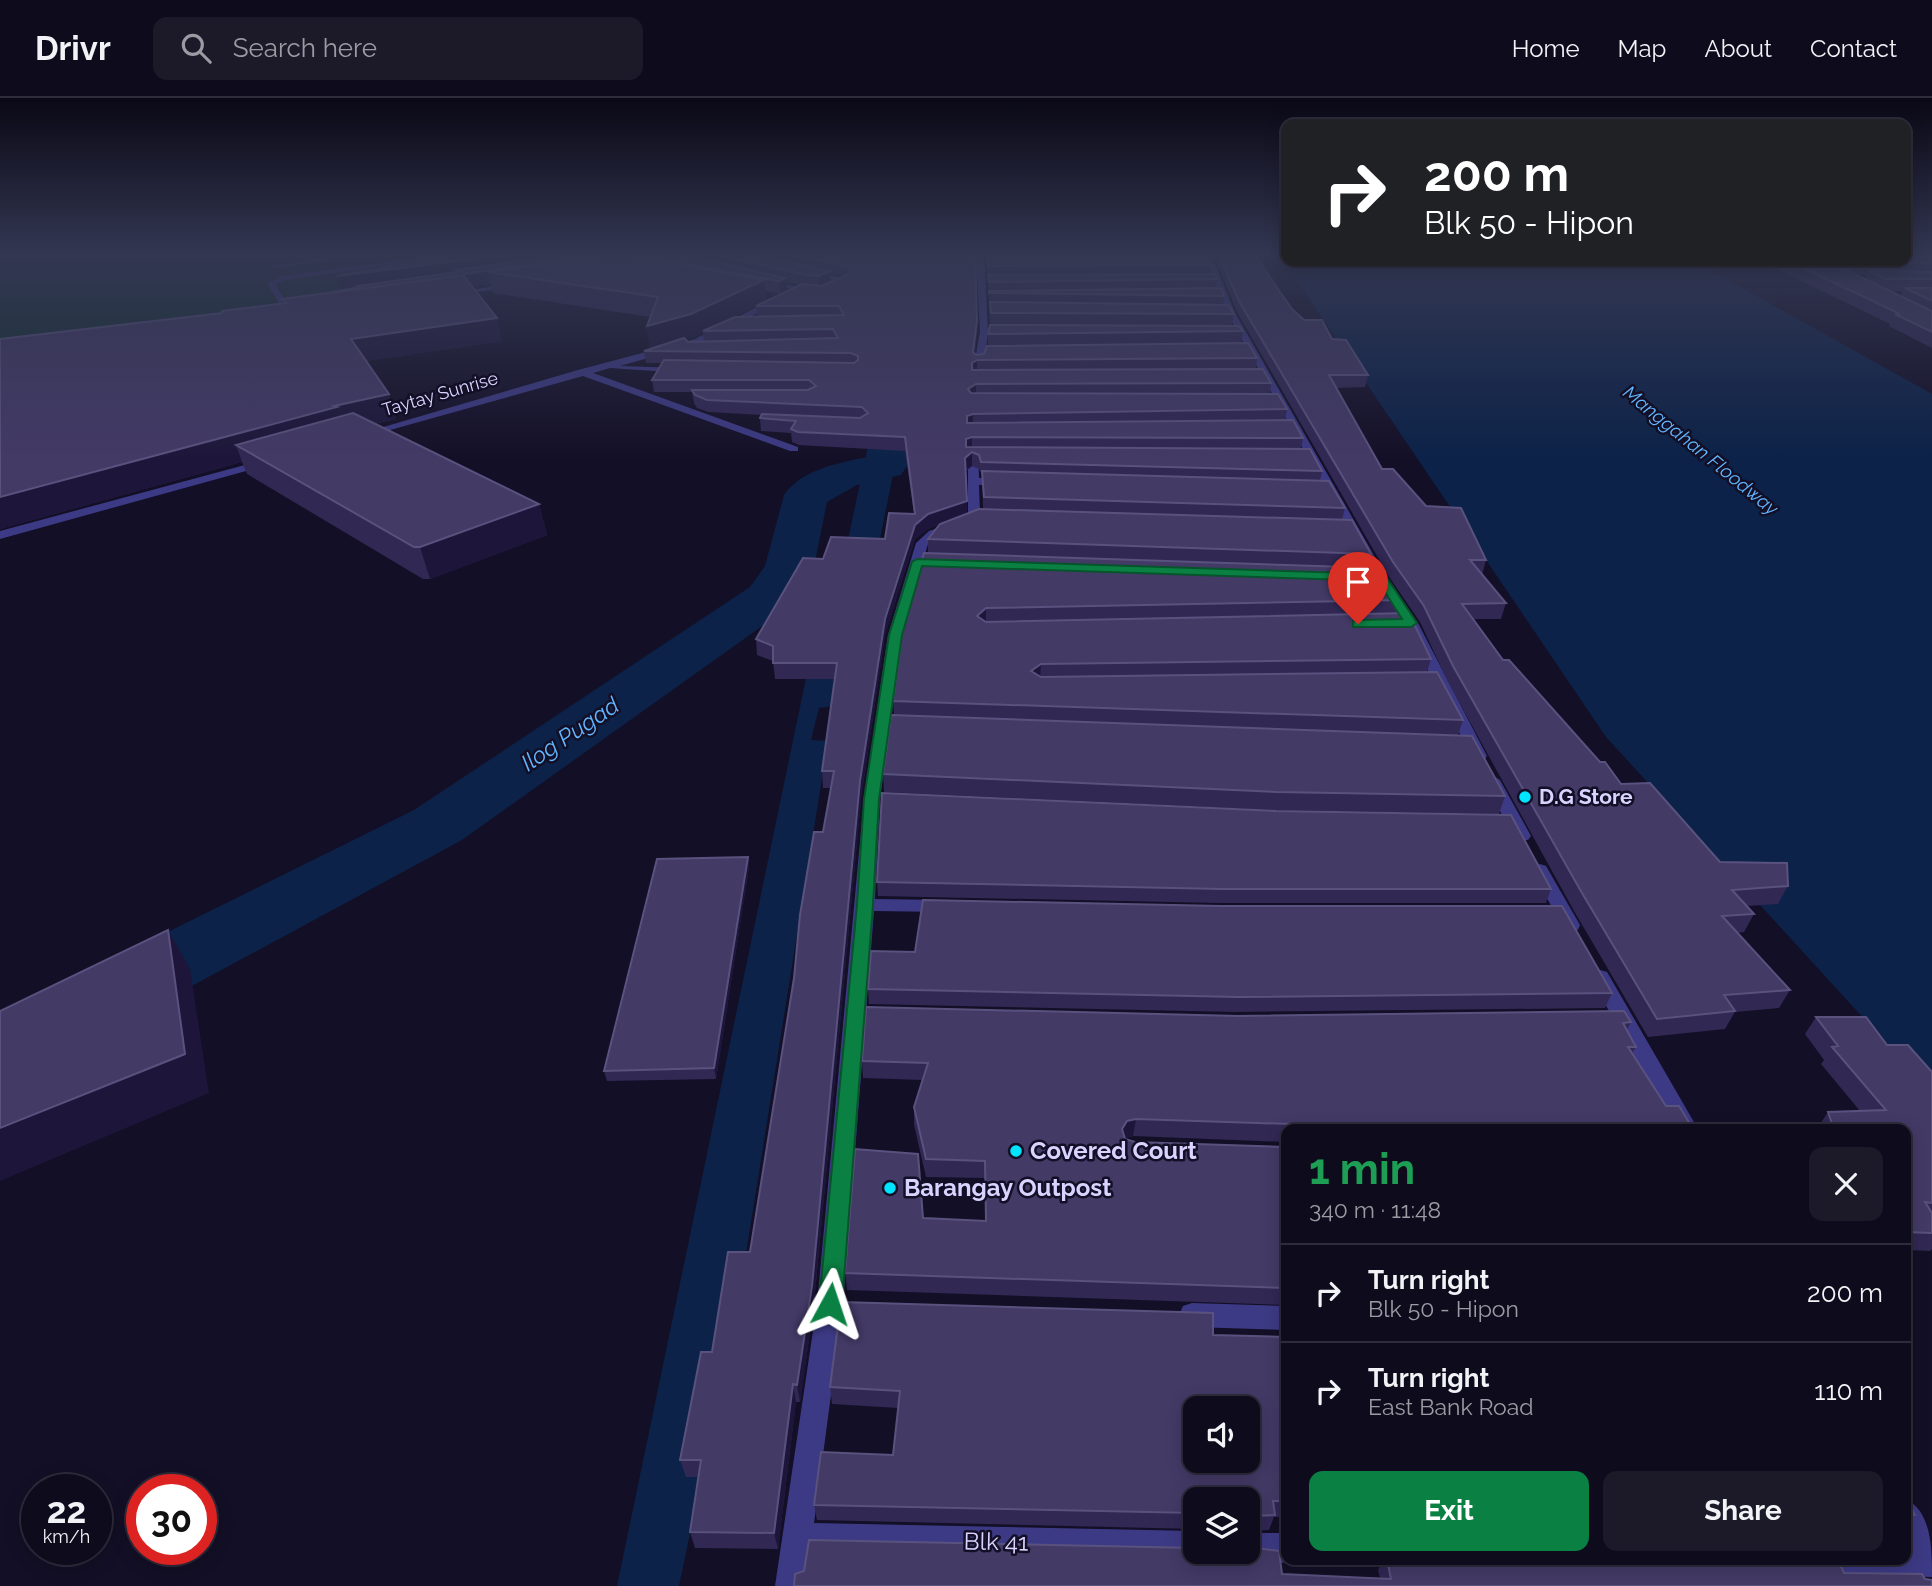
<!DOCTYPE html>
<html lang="en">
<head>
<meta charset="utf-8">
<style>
	body { margin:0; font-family:Raleway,sans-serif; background:#1c1929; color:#f1f3f6; height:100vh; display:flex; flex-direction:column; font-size:26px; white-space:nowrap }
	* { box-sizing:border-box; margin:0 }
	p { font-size:23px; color:#9b9ba3 }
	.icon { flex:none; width:38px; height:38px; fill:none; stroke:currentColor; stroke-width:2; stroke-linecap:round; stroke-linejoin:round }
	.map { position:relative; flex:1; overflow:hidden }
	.details { position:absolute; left:1281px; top:1026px; width:630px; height:441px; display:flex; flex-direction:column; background:#0e0b1c; border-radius:14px; box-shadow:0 4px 18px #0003,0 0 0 2px #2e2b3b }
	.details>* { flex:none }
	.guide { position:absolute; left:1281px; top:21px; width:630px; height:147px; border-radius:14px; box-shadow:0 4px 18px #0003,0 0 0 2px #2e2b3b; background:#202124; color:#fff; overflow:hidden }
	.fabs { position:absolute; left:1183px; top:1298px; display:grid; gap:14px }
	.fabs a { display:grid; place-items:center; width:77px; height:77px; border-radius:14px; background:#0e0b1c; box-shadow:0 4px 18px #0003,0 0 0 2px #2e2b3b; font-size:35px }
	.speed { position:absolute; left:21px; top:1376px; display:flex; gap:14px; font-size:35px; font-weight:700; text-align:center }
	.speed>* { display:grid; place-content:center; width:91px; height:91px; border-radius:50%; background:#0e0b1c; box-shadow:0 4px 18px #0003,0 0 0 2px #2e2b3b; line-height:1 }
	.speed small { font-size:18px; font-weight:400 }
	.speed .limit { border:10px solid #d22; background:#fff; color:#111 }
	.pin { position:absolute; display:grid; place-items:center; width:60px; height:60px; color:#fff; margin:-72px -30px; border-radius:50% 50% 50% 0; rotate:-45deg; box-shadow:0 0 7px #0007 }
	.pin .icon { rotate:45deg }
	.me { position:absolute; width:77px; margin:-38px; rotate:5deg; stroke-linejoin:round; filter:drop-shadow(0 0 5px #0008) }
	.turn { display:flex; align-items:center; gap:24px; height:147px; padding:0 28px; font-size:32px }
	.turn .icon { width:91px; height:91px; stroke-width:2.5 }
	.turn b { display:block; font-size:49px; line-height:60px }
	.round { display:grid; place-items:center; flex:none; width:74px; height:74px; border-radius:14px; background:#1c1929 }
	.overview { display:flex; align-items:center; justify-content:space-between; height:119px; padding:0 28px }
	h1 { font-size:42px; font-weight:700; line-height:52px; color:#1e9e55 }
	.cta { display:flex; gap:14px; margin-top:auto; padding:14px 28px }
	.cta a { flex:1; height:80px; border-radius:14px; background:#0b8043; color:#fff; font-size:28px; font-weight:700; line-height:80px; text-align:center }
	.cta a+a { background:#1c1929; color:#f1f3f6 }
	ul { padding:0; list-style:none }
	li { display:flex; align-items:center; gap:21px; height:98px; padding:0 28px; border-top:2px solid #2e2b3b }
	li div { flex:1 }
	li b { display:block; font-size:26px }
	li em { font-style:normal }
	header { display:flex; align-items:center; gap:42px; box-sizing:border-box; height:98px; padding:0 35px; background:#0e0b1c; border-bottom:2px solid #2e2b3b }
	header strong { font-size:33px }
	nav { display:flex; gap:38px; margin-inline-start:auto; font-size:24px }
	.search { width:490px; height:63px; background:#1c1929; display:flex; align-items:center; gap:18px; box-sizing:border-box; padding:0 24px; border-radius:14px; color:#9b9ba3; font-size:26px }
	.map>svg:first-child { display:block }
</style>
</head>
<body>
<header>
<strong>Drivr</strong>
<div class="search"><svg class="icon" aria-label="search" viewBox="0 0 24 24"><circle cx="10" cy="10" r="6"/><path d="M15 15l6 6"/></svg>Search here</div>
<nav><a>Home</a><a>Map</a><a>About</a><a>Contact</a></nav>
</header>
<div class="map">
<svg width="1932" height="1488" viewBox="0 0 1932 1488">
	<rect width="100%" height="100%" fill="#130f26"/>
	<path fill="#12302f" d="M0 155H432L400 165 304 211 0 264Z"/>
	<path fill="#0c2248" d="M1278 155H1286V163H1694L1932 296V995L1606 639Z
		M909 297 875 466 833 608 819 610 811 642 828 643 737 1212 679 1488H617L811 556 847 446 868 348Z"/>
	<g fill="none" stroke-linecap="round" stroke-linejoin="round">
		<path fill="#0c2248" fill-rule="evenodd" d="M905 155H933L907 368 901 377 857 387 827 404 814 469 786 511 462 742 29 976 0 986V917L414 712 750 489 765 468 784 397C801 372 838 365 867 359Z"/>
		<path fill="#3d3a85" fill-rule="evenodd" d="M364 155H383L273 170 269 168Z
			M458 155H476L285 182 275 186 294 216 302 219 298 221 288 220 267 185 283 178Z
			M976 155H984L988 234 982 278 977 281 972 278 980 234Z
			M1199 155H1206L1215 166 1235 215 1387 480 1418 525 1487 658 1485 661 1479 663 1471 658 1404 525 1375 480 1227 215 1208 166Z
			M803 172 847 181 851 183 814 196 759 184 763 182 814 192 838 183 803 176Z
			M516 185 513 189 454 197 450 195Z
			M773 201 780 203 701 245 620 268 681 270 686 273 684 275 610 270 593 275 798 349V353H790L583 278 365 339 356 337 578 272 695 241Z
			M973 342 978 345 979 380 1005 381 1011 384 1005 387H979L980 415 984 420 978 424 968 416V345Z
			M267 361 272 364 271 366 0 441V433Z
			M953 425 957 426V432L937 439 928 446 902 537 880 701 875 801 944 802 951 804 953 808 951 812 944 814 874 813 843 1206 814 1425 1195 1433V1454H1207L1206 1459 1195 1463 810 1455 805 1488H775L817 1206 864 701 888 537 916 445 929 433Z
			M1492 677 1500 682 1531 738 1528 742H1516L1513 738 1484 682Z
			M1540 766 1546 768 1580 827 1578 832H1564L1562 827 1531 772Z
			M1600 872 1607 874 1698 1031H1675L1590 879 1593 874Z
			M1192 1205 1286 1208V1232L1192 1229 1183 1226 1179 1217 1183 1208Z
			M1906 1401C1932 1414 1932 1452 1932 1479L1786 1476 1775 1472 1771 1461H1906Z
			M1248 1435H1286V1461H1295C1279 1468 1254 1467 1237 1461L1235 1454H1248Z"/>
	</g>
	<path fill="#312854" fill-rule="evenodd" d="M408 155H699L688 158 708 162 707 155 786 164 785 156 902 155 977 234 975 255 976 257 984 256 988 248V236L990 227 987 161 985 155H1200V159L1211 167 1209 176 1217 181 1215 190 1224 198 1223 207 1234 216 1232 228 1243 233 1241 245 1257 260 1256 271 1271 285 1270 296 1287 311 1285 322 1303 340 1301 351 1322 373 1320 383 1345 410 1342 422 1371 456 1368 470 1401 502 1398 515 1431 561 1427 574 1463 622 1458 637 1505 698 1499 716 1273 712 884 694 883 676 894 617 893 603 928 455V441L939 427 928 431 915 441 885 537 861 701 814 1206 800 1304H796L778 1451 695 1450 690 1434 698 1379H686L680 1362 712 1254 750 1154 831 690H823L822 673 835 581H775L773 563 757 557 756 541 823 461 885 441 914 416 905 353 799 347 792 344 791 335 761 333 760 320 762 317 709 314 697 310 694 305 692 294H654L652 282 663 265H646L644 253 650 251 647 228 650 219 493 195 490 186 472 188 497 220 502 243 366 263 389 296 396 321 374 326 539 406 547 437 430 481H423L247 376 242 364 0 431 222 215 283 206 282 201 358 189 341 191 411 165ZM830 175 846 178 830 184ZM786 184 800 187 756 208 757 218 729 221 766 203 765 193 781 196ZM703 234 704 244H688L685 241 694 239ZM972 368 979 371 982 377 983 411 967 415 966 373Z
		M1209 155H1253L1292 211 1304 222 1332 241 1368 277 1365 289 1336 290 1382 371 1486 462 1482 477 1506 505 1501 521H1474L1503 562 1621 686 1720 764 1788 788 1778 806 1747 808 1754 816 1744 834 1737 835 1790 892 1779 910 1735 914 1725 931 1648 939 1574 813 1448 584 1420 524 1389 479 1237 214 1217 165Z
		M1906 155H1932V250L1889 228 1890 226 1760 163H1827L1834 166 1836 163H1906ZM1855 176H1867L1865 181ZM1889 193H1903L1901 198Z
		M748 759 749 769 716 981 607 983 604 973Z
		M877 784 1551 791 1546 805H1218L878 798Z
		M868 891 1612 895 1605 910 1235 914 869 906Z
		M1239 918 1631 924 1627 932 1636 949 1632 956 1666 1008 1693 1031H1286V1044L1133 1038 1125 1040 1135 1044 1286 1049V1207L847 1192 845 1175 923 1120 986 1123 985 1080 926 1079 914 1027V1009L922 982 863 980 862 963Z
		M1816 919 1887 947 1932 974V1151L1930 1153 1906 1152V1031H1817L1828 1014 1860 1013 1821 966 1824 962 1805 936Z
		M1213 1237 1286 1239V1419H1274L1269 1432 1251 1433 1248 1445V1402H1195V1431L817 1422 814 1407 893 1357 898 1310 832 1306 830 1289Z
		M1906 1400 1915 1417 1906 1425Z
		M1384 1461H1796L1844 1475 794 1488 1282 1476 1380 1480 1378 1472Z"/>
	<path fill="#1d163a" d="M519 155H575L576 160 610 155 611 164 488 174 490 186 468 189 465 176 456 172 457 176 341 191 337 178Z
		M679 155H699L680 160Z
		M830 173V185L820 189 819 178Z
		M785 180 787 193 781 196 779 183Z
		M764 182 766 203 706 233H703V234L694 239 650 251 647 228Z
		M497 220 502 243 358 264 351 241Z
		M977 223V234L974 264 977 262V274L972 276V265Z
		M976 286V298L968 304V291Z
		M389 296 396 321 345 332 236 347 242 364 0 431V399L334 308Z
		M973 316V328L967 330V318Z
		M972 339V352L966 354V341Z
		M972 354V368L965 373V360Z
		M967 403V417L928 431 915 441 885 537 861 701 814 1206 800 1304 797 1287 860 683 885 521 915 427 928 416Z
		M539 406 547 437 430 481 420 449Z
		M986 510V527L977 518Z
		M1041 566 1040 583 1031 573Z
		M748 759 749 769 716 981 714 970Z
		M168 832 190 871 209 995 0 1083V1030Z
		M1136 1021 1133 1038 1124 1040 1122 1031 1127 1023Z
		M793 1286 796 1304 778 1451 774 1435Z"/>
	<path fill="#433a66" stroke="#5a527e" stroke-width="2" fill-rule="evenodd" d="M410 155H519L337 178 428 162Z
		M578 155H606L604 156 465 176 456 172Z
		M625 155H674L785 180 779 183Z
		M707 155H745L830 173 819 178 806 177Z
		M975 155 977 223 973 254 976 257 984 256 987 248 1248 245 1257 260 977 262 972 265V272L1263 271 1271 285 976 286 968 291 971 295 1278 296 1287 311 973 316 967 318V325L1293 322 1303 340 972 339 966 341V349L1310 351 1322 373 981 364 979 357 972 354 965 360 967 403 928 416 915 427 885 521 860 683 812 1188 797 1287 793 1286 774 1435 690 1434 701 1362H680L701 1254H712L728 1154H750L794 880 800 817 814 734H823L834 673H822L837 565H773V548L756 541 803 460 823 461 831 439 885 441 889 415 915 416 905 339 798 334 791 331 796 323 760 320 762 316 860 320 868 315 862 309 707 302 695 297 692 292H808L816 288 809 282H652L664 262 854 265 858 262V258L851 255 644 253 684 240 688 244 838 240 833 231 703 233 735 219 844 217 839 208H756L802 186 821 188 852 175 847 168 785 156Z
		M1218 155H1253L1292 211 1304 222H1322L1332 241 1346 242 1368 277H1329L1382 371H1393L1426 408 1461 410 1486 462H1470L1506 505 1462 506 1503 562H1509L1600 664H1605L1621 686 1650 685 1720 764 1787 765 1788 788 1732 792 1754 816 1722 818 1790 892 1724 897 1735 913 1657 921 1582 795 1453 568 1424 508 1393 464 1239 203Z
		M618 156 764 182 691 216 647 228 658 199 488 174Z
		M987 159H1208L1211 167 988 168Z
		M1906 159H1932V165H1851L1846 163H1906Z
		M1788 163H1827L1932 213V234L1895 216H1900Z
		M1869 173 1932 174V181H1885Z
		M456 174 459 178 322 196 360 189 358 188Z
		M1215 176 1217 181 989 184 988 177Z
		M463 177 497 220 351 241 389 296 334 308 337 309 0 399V241L222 215V213L287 205 282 201Z
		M1221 190 1224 198 989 195V193Z
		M1905 190H1932V203Z
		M990 204 1228 207 1234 216 991 215Z
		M990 227 1239 228 1243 233 988 236Z
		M353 315 539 406 420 449H414L236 347Z
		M982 373 1329 383 1345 410 984 399Z
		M979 411 1352 422 1371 456 928 441 940 426Z
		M924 455 1379 470 1401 502 986 510 977 518 986 524 1409 515 1431 561 1041 566 1031 573 1041 579 1437 574 1463 622 893 603 904 520Z
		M891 617 1472 638 1505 698 1277 694 883 676Z
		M882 695 1276 713 1511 717 1551 791H1221L877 784Z
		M748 759 714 970 604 973 657 761Z
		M923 802 1221 808H1562L1612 895 1238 899 868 891 871 853 915 854Z
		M168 832 185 956 0 1030V913Z
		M866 909 1239 918 1624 913 1631 924 1623 925 1636 949H1628L1666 1008H1679L1693 1031H1293V1028L1291 1026 1136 1021 1127 1023 1122 1031 1125 1041 1135 1044 1286 1049V1190L845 1175 855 1051 918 1056 923 1120 986 1123 985 1063 926 1061 914 1009 928 965 862 963Z
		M1816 919H1866L1887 947H1908L1932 974V1105L1925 1104 1932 1115V1135L1906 1134V1031H1834L1828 1014 1886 1012 1832 949 1838 948Z
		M841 1204 1213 1215V1237L1286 1239V1403H1273L1275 1417 1251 1418V1436H1248V1402H1195V1415L814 1407 821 1354 893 1357 900 1293 830 1289ZM1195 1311H1248V1363H1195Z
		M1906 1400 1915 1417H1906Z
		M809 1442 1195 1450V1454H1248V1449L1279 1453 1282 1476 1391 1481 1387 1461H1796L1802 1464H1839L1844 1475 1922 1476 1925 1481 1932 1482V1488H794L795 1476 804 1473Z"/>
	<linearGradient id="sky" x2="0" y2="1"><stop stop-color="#0a0815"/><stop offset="0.43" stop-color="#333752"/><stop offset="1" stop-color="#333752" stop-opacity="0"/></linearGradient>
	<rect width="1932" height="363" fill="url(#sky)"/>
	<path fill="#0b8043" stroke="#07532c" stroke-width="2" d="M917 461 1381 476 1385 477 1417 525 1411 529H1353V523L1358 522 1402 521 1378 483 922 468 902 537 879 701 873 807 842 1206 838 1214 830 1217 822 1214 819 1206 857 807 864 701 889 537 912 464Z"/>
	<g fill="#00e5ff" stroke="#130f26" stroke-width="2.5">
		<circle cx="1525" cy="699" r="7"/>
		<circle cx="1016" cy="1053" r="7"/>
		<circle cx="890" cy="1090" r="7"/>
	</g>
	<g text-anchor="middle" stroke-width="5" stroke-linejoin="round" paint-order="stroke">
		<g font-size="18" fill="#d9d4ff" stroke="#130f26">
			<text transform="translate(440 296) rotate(-16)" y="6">Taytay Sunrise</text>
		</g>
		<g font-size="19" font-style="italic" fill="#62b6ff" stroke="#130f26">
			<text transform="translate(1701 352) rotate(39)" y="7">Manggahan Floodway</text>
		</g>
		<g font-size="21" font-weight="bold" fill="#d9d4ff" stroke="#130f26" text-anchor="start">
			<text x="1539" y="706">D.G Store</text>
		</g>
		<g font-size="23" font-style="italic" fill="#62b6ff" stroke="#130f26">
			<text transform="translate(570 636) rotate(-34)" y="8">Ilog Pugad</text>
		</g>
		<g font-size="24" font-weight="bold" fill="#d9d4ff" stroke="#130f26" text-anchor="start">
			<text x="1030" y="1061">Covered Court</text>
			<text x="904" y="1098">Barangay Outpost</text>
		</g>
		<g font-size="24" fill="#d9d4ff" stroke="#130f26">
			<text transform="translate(996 1444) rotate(1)" y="8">Blk 41</text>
		</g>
	</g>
</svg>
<div class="fabs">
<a><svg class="icon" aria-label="sound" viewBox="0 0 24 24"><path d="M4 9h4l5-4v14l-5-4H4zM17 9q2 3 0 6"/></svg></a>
<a><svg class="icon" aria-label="layers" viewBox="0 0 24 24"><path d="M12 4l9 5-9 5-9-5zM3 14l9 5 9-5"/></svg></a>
</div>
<div class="speed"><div>22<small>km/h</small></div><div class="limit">30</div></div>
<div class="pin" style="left:1358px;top:526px;background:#d93025"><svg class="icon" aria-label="arrive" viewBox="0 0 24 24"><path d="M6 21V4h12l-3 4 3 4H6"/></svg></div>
<svg class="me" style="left:830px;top:1206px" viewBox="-20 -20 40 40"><path d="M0-17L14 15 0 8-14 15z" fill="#0b8043" stroke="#fff" stroke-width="4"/></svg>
<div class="guide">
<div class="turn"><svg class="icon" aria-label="right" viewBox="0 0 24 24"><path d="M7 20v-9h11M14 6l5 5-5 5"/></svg><div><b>200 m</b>Blk 50 - Hipon</div></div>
</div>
<section class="details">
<div class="overview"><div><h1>1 min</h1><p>340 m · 11:48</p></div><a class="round"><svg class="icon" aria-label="close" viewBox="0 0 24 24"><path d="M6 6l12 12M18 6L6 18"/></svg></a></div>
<ul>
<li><svg class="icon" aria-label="right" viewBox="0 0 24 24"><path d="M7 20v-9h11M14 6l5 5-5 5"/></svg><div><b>Turn right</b><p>Blk 50 - Hipon</p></div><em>200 m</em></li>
<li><svg class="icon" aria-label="right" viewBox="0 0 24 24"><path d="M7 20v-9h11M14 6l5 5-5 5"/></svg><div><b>Turn right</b><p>East Bank Road</p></div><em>110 m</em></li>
</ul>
<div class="cta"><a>Exit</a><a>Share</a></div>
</section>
</div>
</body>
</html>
